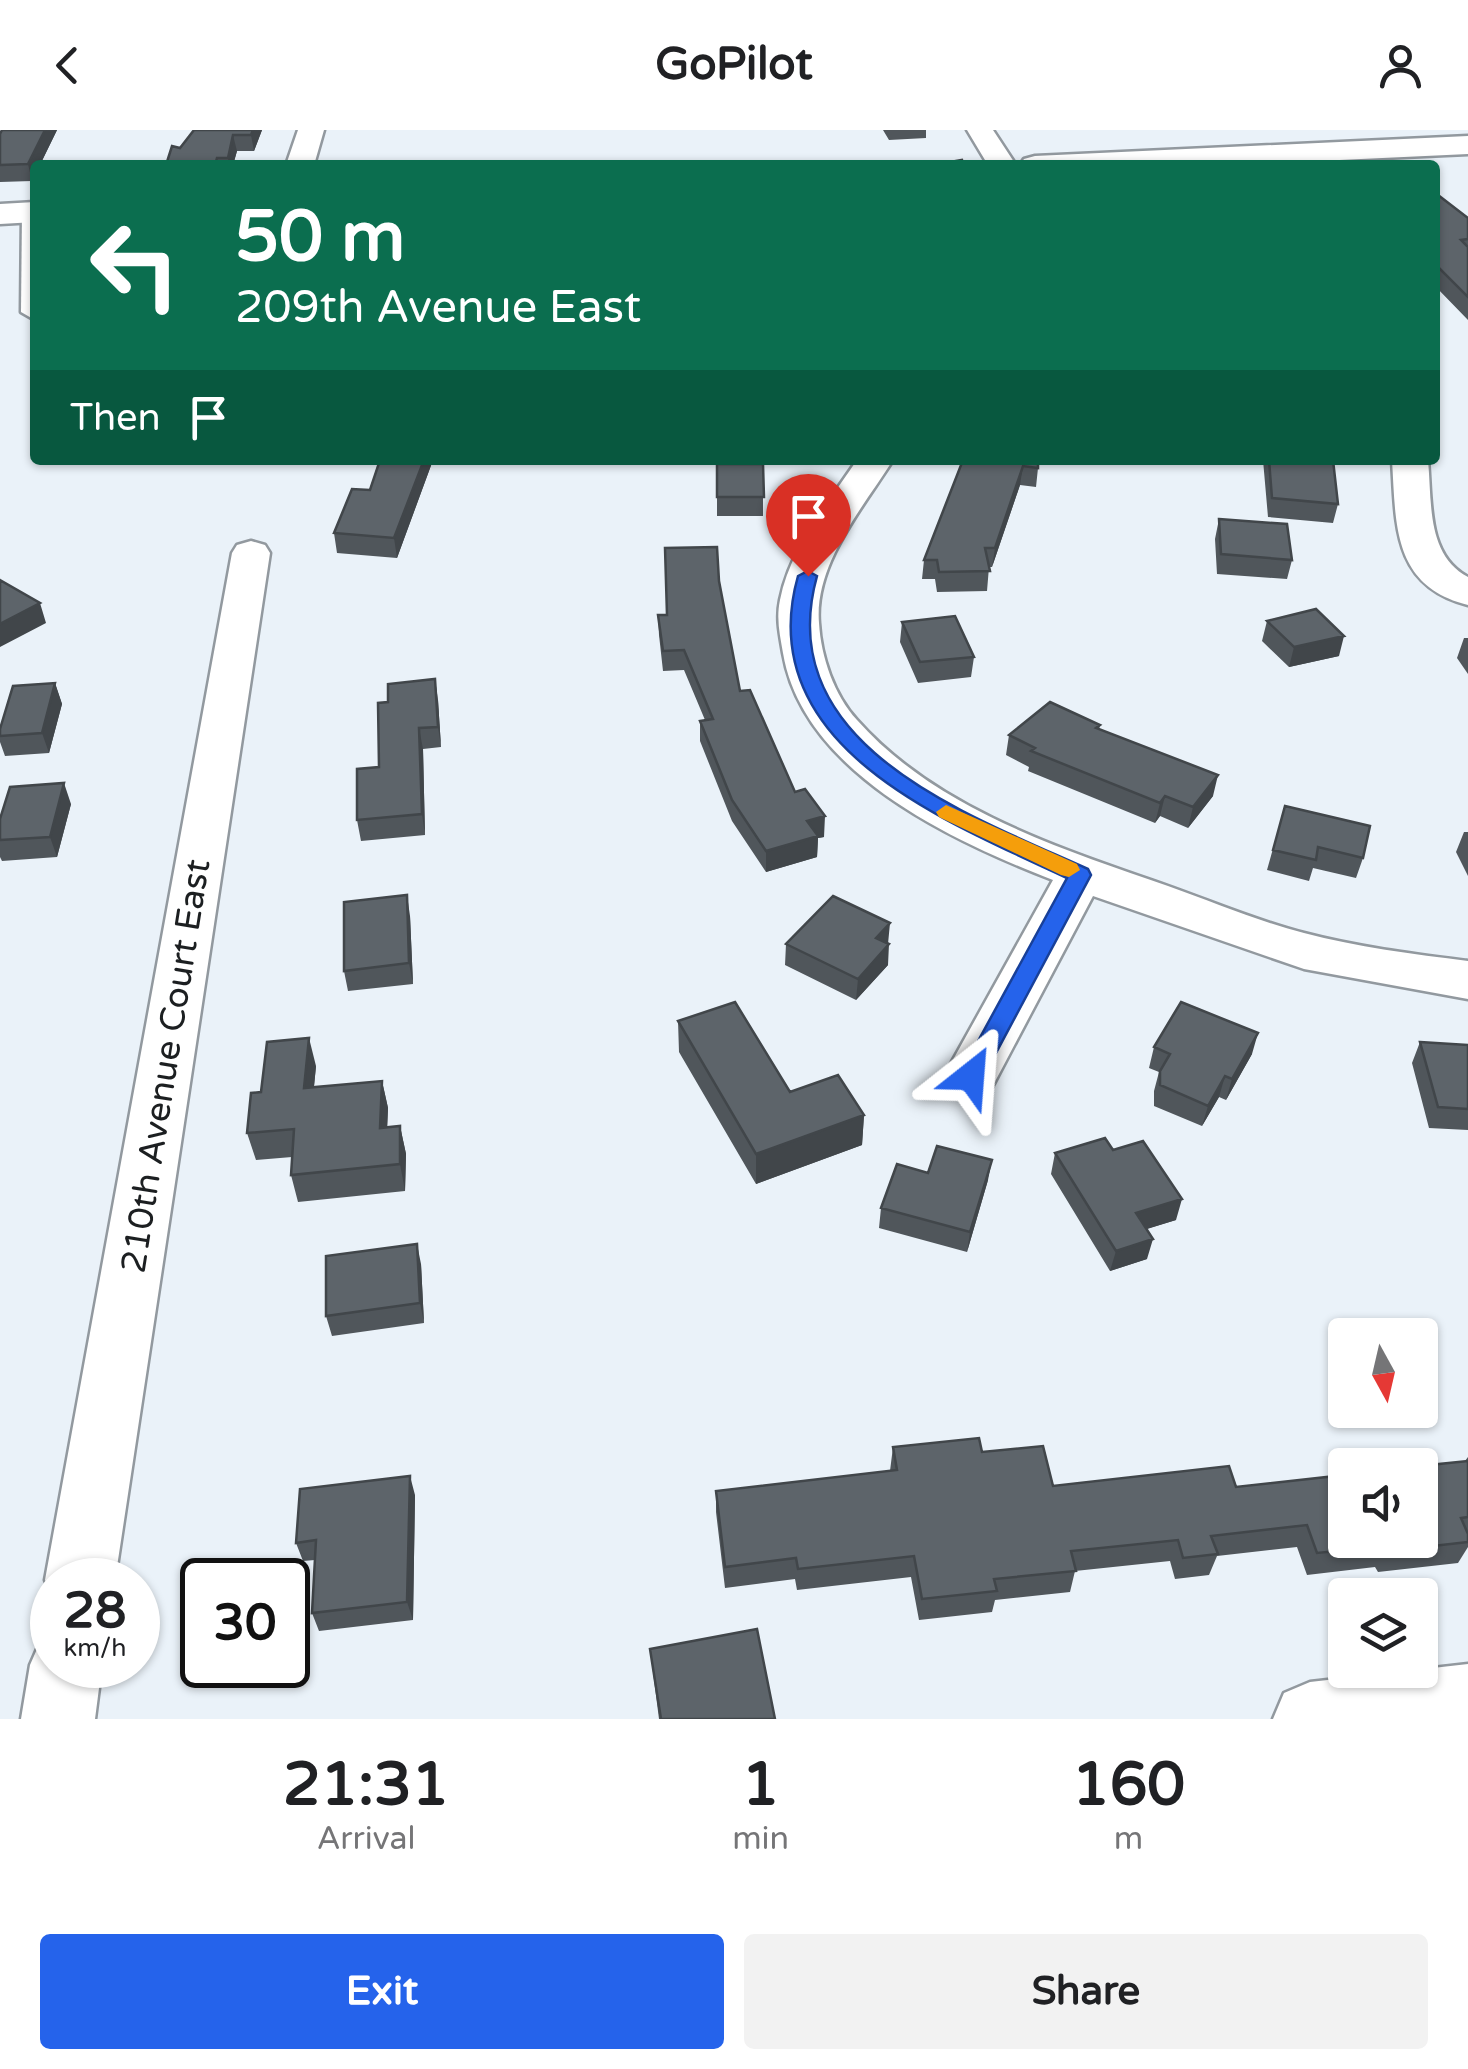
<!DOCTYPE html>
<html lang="en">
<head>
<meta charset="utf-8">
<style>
	body { margin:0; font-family:"Varela Round",sans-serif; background:#f2f2f2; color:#202124; height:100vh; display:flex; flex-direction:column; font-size:38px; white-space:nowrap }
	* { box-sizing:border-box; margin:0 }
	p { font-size:32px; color:#757577 }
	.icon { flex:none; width:55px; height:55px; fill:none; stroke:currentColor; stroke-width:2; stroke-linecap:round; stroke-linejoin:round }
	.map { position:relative; height:1589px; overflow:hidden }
	.sheet { display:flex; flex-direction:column; background:#fff; flex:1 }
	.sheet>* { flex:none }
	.guide { position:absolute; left:30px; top:30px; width:1410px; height:305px; border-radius:10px; box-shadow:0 2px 8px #0004; background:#0b6e4f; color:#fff; overflow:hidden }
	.needle { width:65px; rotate:172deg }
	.fabs { position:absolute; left:1328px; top:1188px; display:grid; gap:20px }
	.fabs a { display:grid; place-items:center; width:110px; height:110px; border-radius:10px; background:#fff; box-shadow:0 2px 8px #0004; font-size:50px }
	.speed { position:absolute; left:30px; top:1428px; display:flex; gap:20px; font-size:50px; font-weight:700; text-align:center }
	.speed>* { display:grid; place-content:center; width:130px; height:130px; border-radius:50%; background:#fff; box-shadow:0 2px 8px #0004; line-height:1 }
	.speed small { font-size:25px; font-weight:400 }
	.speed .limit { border:5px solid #111; border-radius:15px; background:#fff; color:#111 }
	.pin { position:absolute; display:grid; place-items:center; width:85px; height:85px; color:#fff; margin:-102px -42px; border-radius:50% 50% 50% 0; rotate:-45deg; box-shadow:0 0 10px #0007 }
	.pin .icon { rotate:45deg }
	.me { position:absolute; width:110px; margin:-55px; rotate:28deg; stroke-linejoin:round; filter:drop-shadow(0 0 8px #0008) }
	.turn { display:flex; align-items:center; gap:35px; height:210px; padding:0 40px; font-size:45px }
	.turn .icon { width:130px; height:130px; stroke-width:2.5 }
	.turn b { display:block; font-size:70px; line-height:85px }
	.then { display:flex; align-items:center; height:95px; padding:0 40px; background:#0003; gap:20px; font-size:38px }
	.eta { display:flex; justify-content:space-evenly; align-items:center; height:170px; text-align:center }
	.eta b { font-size:60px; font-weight:700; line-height:70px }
	.primary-button { display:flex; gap:20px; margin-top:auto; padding:20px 40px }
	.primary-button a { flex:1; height:115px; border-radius:10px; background:#2563eb; color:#fff; font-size:40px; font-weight:700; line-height:115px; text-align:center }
	.primary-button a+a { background:#f2f2f2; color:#202124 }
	header { display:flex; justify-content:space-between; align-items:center; height:130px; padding:0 40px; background:#fff; font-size:45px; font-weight:700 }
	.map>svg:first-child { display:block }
</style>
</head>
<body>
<header><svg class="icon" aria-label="back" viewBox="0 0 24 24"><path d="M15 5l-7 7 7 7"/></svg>GoPilot<svg class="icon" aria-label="person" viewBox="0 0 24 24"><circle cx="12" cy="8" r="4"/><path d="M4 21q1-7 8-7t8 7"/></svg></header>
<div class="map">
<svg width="1468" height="1589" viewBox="0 0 1468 1589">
	<rect width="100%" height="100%" fill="#eaf2f9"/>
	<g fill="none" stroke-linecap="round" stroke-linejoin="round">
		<g stroke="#92999f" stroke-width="5">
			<path id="lane" d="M29 78 35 80V190L21 182 22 82Z"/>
		</g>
		<g stroke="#92999f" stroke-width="5">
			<path id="street" d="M298 0H324L314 35H286Z
				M967 0H993L1016 35H988Z
				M857 330H893C864 376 814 434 819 493 821 527 834 565 857 590 936 679 1059 718 1168 756 1213 772 1257 791 1304 803 1357 817 1413 824 1468 831V869L1304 839 1093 766 990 961 971 967 952 961 944 946 1053 750C952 711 803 642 783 523 780 505 776 489 780 470 790 418 828 373 857 330Z
				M1392 330H1428C1432 371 1426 425 1468 447V475C1392 456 1396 394 1392 330Z
				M251 411 265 415 270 423 115 1450H52V1467L45 1450 232 423 237 415Z
				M52 1505V1535H102L95 1589H21L30 1535 41 1510Z
				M1468 1534V1589H1273L1284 1563 1310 1552Z"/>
		</g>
		<g stroke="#92999f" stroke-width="5">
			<path id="secondary" d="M1468 6V24L1230 35H1020L1024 29 1035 26Z
				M35 72V92L0 94V74Z"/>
		</g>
		<use href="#lane" fill="#fff" fill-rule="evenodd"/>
		<use href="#street" fill="#fff" fill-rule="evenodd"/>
		<use href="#secondary" fill="#fff" fill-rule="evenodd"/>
	</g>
	<path fill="#50565b" d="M2 0H57L32 51 0 52V4Z
		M194 0H262L254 21H237L233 35H166Z
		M883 0H926V8L889 10Z
		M1435 66 1468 88V190L1435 156Z
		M380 330H433L397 428 337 423 334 403 370 360Z
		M963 330 1038 338 1036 357 1020 355 992 437H989L987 461 937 462 935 449H922L924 430Z
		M1263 330H1333L1338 374 1333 393 1268 387Z
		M717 334H763V386H717Z
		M1219 389 1292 430 1287 449 1217 444 1215 409Z
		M719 451 740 561 795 662 824 707 818 708 817 727 766 742 732 691 700 611V591L705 590 684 540 663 541 659 505 658 485H667Z
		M1267 491 1339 526 1289 537 1262 511Z
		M902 492 974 527 971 547 918 553 900 512Z
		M1464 508H1468V544L1457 528Z
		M55 553 62 574 49 623 5 626 0 612V599Z
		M438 570 441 617 423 619 425 705 361 711 357 690 379 637Z
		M1100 595 1099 600 1213 666 1188 698 1160 686 1155 693 1028 641 1029 637 1006 625 1009 605Z
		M71 674 57 727 2 731 0 727V689Z
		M1285 676 1363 728 1356 748 1313 738 1309 751 1267 740Z
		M1464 702H1468V746L1456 722Z
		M410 786 413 854 348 861 344 841Z
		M786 814H888V835L856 870 785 835Z
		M678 891 790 962 864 985 862 1015 756 1054 679 922Z
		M1420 912 1468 915V1000L1429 998 1412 933Z
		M1154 917 1252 924 1226 970 1219 967 1202 996 1154 976V961L1159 942 1149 938Z
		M316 936 314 957 382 951 388 978 387 998 400 996 406 1024 405 1061 298 1072 291 1045 292 1027 256 1030 247 1003 261 962Z
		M1113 1020 1176 1090 1146 1099 1147 1129 1110 1141 1051 1044 1055 1023Z
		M928 1043 988 1050 967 1122 879 1098 881 1078Z
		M421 1134 424 1193 332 1206 326 1186Z
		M893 1317 982 1322 1053 1356 1236 1357 1465 1331 1468 1327V1417L1458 1433 1378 1442 1375 1437 1307 1445 1297 1417 1217 1426 1209 1445 1175 1449 1170 1431 1075 1441 1070 1462 995 1470 992 1482 919 1490 911 1447 797 1460 795 1449 725 1458 716 1382V1361L890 1341Z
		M415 1365 413 1490 319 1501 312 1483 315 1430 303 1431 296 1413Z
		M650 1519 775 1589H659Z"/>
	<path fill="#41464a" d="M45 0H57L40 35H35V45L32 51 28 34Z
		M253 0H262L254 21 251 5Z
		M233 5 237 21 233 35H229L228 28Z
		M424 330H433L397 428 394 408Z
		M1023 336 1020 355 992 437 995 418Z
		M40 473 46 493 0 517V494Z
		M1344 506 1339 526 1289 537 1294 517Z
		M435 549 438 570 441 617 438 597Z
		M55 553 62 574 49 623 42 603Z
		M419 598 423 619 425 705 422 684Z
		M1218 645 1213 666 1188 698 1193 677Z
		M64 653 71 674 57 727 50 707Z
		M1165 666 1160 686 1155 693 1160 673Z
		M825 686 824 707 818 708 817 727 766 742V721L807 691Z
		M407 765 410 786 413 854 409 833Z
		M890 793 888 814 876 808Z
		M889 814 888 835 856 870 858 849Z
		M1258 903 1252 924 1226 970 1232 949Z
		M309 908 316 936 311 985 304 958Z
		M1225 946 1219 967 1202 996 1208 976Z
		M382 951 388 978 386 1026 380 998Z
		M864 985 862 1015 756 1054V1024Z
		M400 996 406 1024 405 1061 400 1034Z
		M992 1030 988 1050 967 1122 970 1102Z
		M1182 1069 1176 1090 1131 1104 1136 1083Z
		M1153 1109 1147 1129 1110 1141 1116 1121Z
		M417 1114 421 1134 424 1193 420 1173Z
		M410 1346 415 1365 413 1490 407 1472Z"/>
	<path fill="#5d646a" stroke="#41464a" stroke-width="2.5" d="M2 0H45L28 34 0 35V4Z
		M194 0H253L251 5H233L228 28H217L215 35H166L172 16 180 18Z
		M962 30 964 35H933Z
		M1438 65 1468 88V109L1461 110 1468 117V167L1435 134V66Z
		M380 330H424L394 408 334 403 352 359 370 360Z
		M963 330H1038V338L1023 336 995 418H985L990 441 939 442 937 430H924Z
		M1269 330H1333L1338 374 1272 368Z
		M717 334H763L764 367H717Z
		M1219 389 1287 394 1292 430 1221 424Z
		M717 417 719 451 740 561 750 560 795 662 805 659 825 686 807 691 818 706 766 721 732 670 700 591 713 589 684 520 663 521 658 485H667L665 418Z
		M0 450 40 473 0 494Z
		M1316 479 1344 506 1294 517 1267 491Z
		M955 486 974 527 920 532 902 492Z
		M435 549 438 597 419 598 422 684 357 690V639L379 637 378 573 388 572V554Z
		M55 553 42 603 0 606V599L13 556Z
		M1050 572 1100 595 1096 598 1218 645 1193 677 1165 666 1160 673 1031 621 1035 618 1009 605Z
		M64 653 50 707 0 710V689L10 657Z
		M1285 676 1370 696 1363 728 1318 717 1316 730 1273 720Z
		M407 765 409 833 344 841V772Z
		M833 766 890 793 876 808 889 814 858 849 786 814Z
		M735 872 790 962 838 945 864 985 756 1024 678 891Z
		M1181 872 1258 903 1232 949 1225 946 1208 976 1160 955V941L1170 924 1154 917Z
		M309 908 304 958 382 951 380 998 400 996V1034L291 1045 294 999 247 1003 251 963 261 962 267 912Z
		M1420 912 1468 915V979L1438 977Z
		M1105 1008 1113 1020 1143 1011 1182 1069 1136 1083 1153 1109 1116 1121 1055 1023Z
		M937 1016 992 1030 970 1102 881 1078 897 1034 928 1043Z
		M417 1114 420 1173 326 1186V1126Z
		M979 1308 982 1322 1043 1316 1053 1356 1229 1336 1236 1357 1345 1345V1410H1420V1336L1468 1331V1387L1461 1388 1468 1404V1412L1389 1421 1387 1416 1317 1423 1307 1395 1211 1406 1218 1424 1183 1428 1178 1410 1071 1421 1076 1441 994 1449 997 1461 922 1469 914 1426 798 1439 796 1428 725 1437 716 1361 897 1340 893 1317Z
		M410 1346 407 1472 312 1483 316 1410 296 1413 300 1359Z
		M757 1499 775 1589H661L650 1519Z"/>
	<path fill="#2563eb" stroke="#184099" stroke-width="2.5" d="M808 441 817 446C770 615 967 684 1088 739L1091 745 980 953H962L959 946 1067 748C946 691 750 616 798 446Z"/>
	<path fill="#f59e0b" d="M946 675 1077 734 1080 740 1069 747 1061 745 939 687 936 682Z"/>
	<g text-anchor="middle" stroke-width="10" stroke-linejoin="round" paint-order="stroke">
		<g font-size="35" fill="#1c1f21" stroke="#fff">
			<text transform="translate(165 936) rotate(-81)" y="12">210th Avenue Court East</text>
		</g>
	</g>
</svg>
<div class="fabs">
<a><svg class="needle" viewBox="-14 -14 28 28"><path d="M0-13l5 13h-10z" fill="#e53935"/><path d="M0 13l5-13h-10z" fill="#757577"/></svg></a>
<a><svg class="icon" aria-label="sound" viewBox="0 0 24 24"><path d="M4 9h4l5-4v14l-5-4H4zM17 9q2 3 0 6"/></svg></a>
<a><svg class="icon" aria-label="layers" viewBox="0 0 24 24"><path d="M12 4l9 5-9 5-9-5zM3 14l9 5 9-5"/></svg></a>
</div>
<div class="speed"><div>28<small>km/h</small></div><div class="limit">30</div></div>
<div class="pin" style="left:808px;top:446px;background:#d93025"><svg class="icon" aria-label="arrive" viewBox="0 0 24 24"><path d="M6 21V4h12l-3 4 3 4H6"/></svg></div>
<svg class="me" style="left:971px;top:946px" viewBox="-20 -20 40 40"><path d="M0-17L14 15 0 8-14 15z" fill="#2563eb" stroke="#fff" stroke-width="4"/></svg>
<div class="guide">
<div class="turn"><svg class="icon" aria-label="left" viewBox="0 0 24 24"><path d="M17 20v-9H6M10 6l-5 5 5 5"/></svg><div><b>50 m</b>209th Avenue East</div></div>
<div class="then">Then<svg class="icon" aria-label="arrive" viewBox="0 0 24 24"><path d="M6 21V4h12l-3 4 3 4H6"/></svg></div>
</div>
</div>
<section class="sheet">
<div class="eta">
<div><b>21:31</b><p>Arrival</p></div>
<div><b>1</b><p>min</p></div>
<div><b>160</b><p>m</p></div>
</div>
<div class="primary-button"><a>Exit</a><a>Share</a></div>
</section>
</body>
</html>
